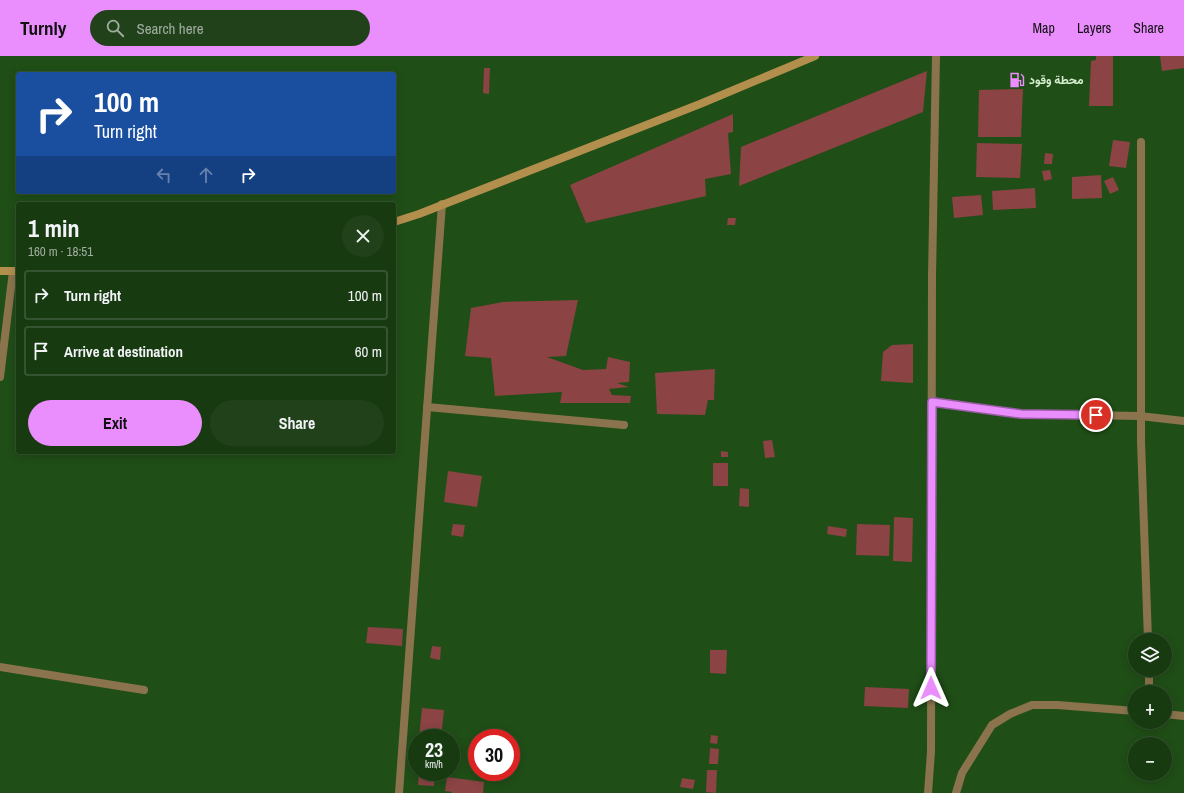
<!DOCTYPE html>
<html lang="en">
<head>
<meta charset="utf-8">
<style>
	body { margin:0; font-family:"Archivo Narrow",Vazirmatn,sans-serif; background:#21411a; color:#f1f3f6; height:100vh; display:flex; flex-direction:column; font-size:15px; white-space:nowrap }
	* { box-sizing:border-box; margin:0 }
	p { font-size:13px; color:#9fad9f }
	.icon { flex:none; width:22px; height:22px; fill:none; stroke:currentColor; stroke-width:2; stroke-linecap:round; stroke-linejoin:round }
	.map { position:relative; flex:1; overflow:hidden }
	.drawer { position:absolute; left:16px; top:146px; width:380px; height:252px; display:flex; flex-direction:column; background:#183a11; border-radius:4px; box-shadow:0 2px 10px #0003,0 0 0 1px #365431 }
	.drawer>* { flex:none }
	.banner { position:absolute; left:16px; top:16px; width:380px; height:122px; border-radius:4px; box-shadow:0 2px 10px #0003,0 0 0 1px #365431; background:#1a4fa0; color:#fff; overflow:hidden }
	.tools { position:absolute; left:1128px; top:577px; display:grid; gap:8px }
	.tools a { display:grid; place-items:center; width:44px; height:44px; border-radius:50%; background:#183a11; box-shadow:0 2px 10px #0003,0 0 0 1px #365431; font-size:20px }
	.speed { position:absolute; left:408px; top:673px; display:flex; gap:8px; font-size:20px; font-weight:700; text-align:center }
	.speed>* { display:grid; place-content:center; width:52px; height:52px; border-radius:50%; background:#183a11; box-shadow:0 2px 10px #0003,0 0 0 1px #365431; line-height:1 }
	.speed small { font-size:10px; font-weight:400 }
	.speed .limit { border:6px solid #d22; background:#fff; color:#111 }
	.pin { position:absolute; display:grid; place-items:center; width:34px; height:34px; color:#fff; margin:-17px; border:2px solid #fff; border-radius:50%; box-shadow:0 1px 4px #0007 }
	.me { position:absolute; width:44px; margin:-22px; rotate:0deg; stroke-linejoin:round; filter:drop-shadow(0 0 3px #0008) }
	.turn { display:flex; align-items:center; gap:14px; height:84px; padding:0 12px; font-size:18px }
	.turn .icon { width:52px; height:52px; stroke-width:2.5 }
	.turn b { display:block; font-size:28px; line-height:34px }
	.lanes { display:flex; align-items:center; height:38px; padding:0 12px; background:#0003; justify-content:center; gap:20px; direction:ltr }
	.lanes .off { opacity:.35 }
	.round { display:grid; place-items:center; flex:none; width:42px; height:42px; border-radius:21px; background:#21411a }
	.headline { display:flex; align-items:center; justify-content:space-between; height:68px; padding:0 12px }
	h1 { font-size:24px; font-weight:700; line-height:30px }
	.action { display:flex; gap:8px; margin-top:auto; padding:8px 12px }
	.action a { flex:1; height:46px; border-radius:24px; background:#ea8dfd; color:#111; font-size:16px; font-weight:700; line-height:46px; text-align:center }
	.action a+a { background:#21411a; color:#f1f3f6 }
	ul { padding:0; list-style:none }
	li { display:flex; align-items:center; gap:12px; height:50px; margin:0 8px 6px; padding:0 4px; border:2px solid #365431; border-radius:4px }
	li div { flex:1 }
	li b { display:block; font-size:15px }
	li em { font-style:normal }
	header { display:flex; align-items:center; gap:24px; box-sizing:border-box; height:56px; padding:0 20px; background:#ea8dfd; color:#111 }
	header strong { font-size:19px }
	nav { display:flex; gap:22px; margin-inline-start:auto; font-size:14px }
	.search { width:280px; height:36px; background:#21411a; display:flex; align-items:center; gap:10px; box-sizing:border-box; padding:0 14px; border-radius:22px; color:#9fad9f; font-size:15px }
	.map>svg:first-child { display:block }
</style>
</head>
<body>
<header>
<strong>Turnly</strong>
<div class="search"><svg class="icon" aria-label="search" viewBox="0 0 24 24"><circle cx="10" cy="10" r="6"/><path d="M15 15l6 6"/></svg>Search here</div>
<nav><a>Map</a><a>Layers</a><a>Share</a></nav>
</header>
<div class="map">
<svg width="1184" height="737" viewBox="0 0 1184 737">
	<rect width="100%" height="100%" fill="#204e17"/>
	<path fill="#8b4344" d="M1096 0H1113V50H1089L1091 5 1096 4Z
		M1160 0H1184V12L1162 15Z
		M484 12H490L489 38 483 37Z
		M927 15 923 56 739 130 741 91Z
		M1023 33 1021 81H978L979 34Z
		M733 58V76L728 77 731 118 705 123 706 140 586 167 570 129Z
		M1113 84 1130 86 1126 112 1109 110Z
		M977 87 1022 88 1020 122 976 121Z
		M1045 97 1053 98 1052 108H1044Z
		M1050 114 1052 123 1044 125 1042 115Z
		M1101 119 1102 142 1072 143V121Z
		M1113 121 1119 134 1110 138 1104 125Z
		M1035 132 1036 152 993 154 992 135Z
		M981 139 983 159 954 162 952 141Z
		M728 162H736L735 169H727Z
		M578 244 566 300 547 301 583 314 606 313 608 301 630 306 629 326 617 327 629 331 609 333 612 339 631 340 630 347H560L562 336 495 340 491 302 465 300 471 252 503 246Z
		M913 288V327L881 325 883 296 892 289Z
		M715 313 714 344H708L705 359 657 358 655 317Z
		M772 384 775 401 765 402 763 385Z
		M721 395 728 396V401H721Z
		M713 407H728V430H713Z
		M448 415 482 420 477 451 444 446Z
		M740 432 749 433V451L739 450Z
		M894 461 913 462 912 506 893 505Z
		M453 468 465 469 463 481 451 479Z
		M857 468 890 469 889 500 856 499Z
		M828 470 847 473 846 481 827 478Z
		M368 571 403 573 402 590 366 587Z
		M432 590 441 591 440 604 430 602Z
		M710 594H727L726 618 710 617Z
		M865 631 909 633 908 652 864 650Z
		M422 652 444 654 441 682H419Z
		M711 679 718 680 717 688 710 687Z
		M710 692 719 693 718 708H709Z
		M707 714H717L716 737 706 736Z
		M419 716H435L434 730 418 729Z
		M447 721 484 726 483 737H451L452 736 445 735Z
		M682 722 695 724 693 733 680 731Z"/>
	<g fill="none" stroke-linecap="round" stroke-linejoin="round">
		<path stroke="#8b744d" stroke-width="8" d="M427 351 624 369
			M0 611 144 634"/>
		<path stroke="#8b744d" stroke-width="8" d="M1141 86V385L1148 584
			M0 321 13 215
			M932 345 1021 358 1140 360 1184 365
			M1149 614V636
			M1165 658 1184 660
			M399 737 442 148
			M928 737 931 696 932 221 936 0
			M956 737 962 717 992 669 1010 658 1032 649H1057L1135 655"/>
		<path stroke="#b38f4e" stroke-width="8" d="M394 166 419 158 700 48 815 0
			M0 215H18"/>
	</g>
	<g fill="none" stroke-linecap="round" stroke-linejoin="round">
		<g stroke="#985ca4" stroke-width="10">
			<path id="route" d="M931 632 932 346 1021 358 1096 359"/>
		</g>
		<use href="#route" stroke="#ea8dfd" stroke-width="7"/>
	</g>
	<defs>
		<g id="fuel-bare" transform="scale(1.2)"><path d="M-5.5-6h7V0h2V4h1.3V-2.5L3-4.5l.8-.8L6-3V5H2.5V1h-1V6h-7ZM-4.2-4.7v3.2H.2V-4.7Z" fill="#ea8dfd" stroke="#204e17" stroke-width="2.5" paint-order="stroke"/></g>
	</defs>
	<g fill-rule="evenodd">
		<use href="#fuel-bare" x="1017" y="24"/>
	</g>
	<g text-anchor="middle" stroke-width="4" stroke-linejoin="round" paint-order="stroke">
		<g font-size="12" font-weight="bold" fill="#d5eecf" stroke="#204e17" text-anchor="start">
			<text x="1029" y="28">محطة وقود</text>
		</g>
	</g>
</svg>
<div class="tools">
<a><svg class="icon" aria-label="layers" viewBox="0 0 24 24"><path d="M12 4l9 5-9 5-9-5zM3 14l9 5 9-5"/></svg></a>
<a>+</a>
<a>−</a>
</div>
<div class="speed"><div>23<small>km/h</small></div><div class="limit">30</div></div>
<div class="pin" style="left:1096px;top:359px;background:#d93025"><svg class="icon" aria-label="arrive" viewBox="0 0 24 24"><path d="M6 21V4h12l-3 4 3 4H6"/></svg></div>
<svg class="me" style="left:931px;top:632px" viewBox="-20 -20 40 40"><path d="M0-17L14 15 0 8-14 15z" fill="#ea8dfd" stroke="#fff" stroke-width="4"/></svg>
<div class="banner">
<div class="turn"><svg class="icon" aria-label="right" viewBox="0 0 24 24"><path d="M7 20v-9h11M14 6l5 5-5 5"/></svg><div><b>100 m</b>Turn right</div></div>
<div class="lanes"><svg class="icon off" aria-label="left" viewBox="0 0 24 24"><path d="M17 20v-9H6M10 6l-5 5 5 5"/></svg><svg class="icon off" aria-label="ahead" viewBox="0 0 24 24"><path d="M12 20V5M6 11l6-6 6 6"/></svg><svg class="icon" aria-label="right" viewBox="0 0 24 24"><path d="M7 20v-9h11M14 6l5 5-5 5"/></svg></div>
</div>
<section class="drawer">
<div class="headline"><div><h1>1 min</h1><p>160 m · 18:51</p></div><a class="round"><svg class="icon" aria-label="close" viewBox="0 0 24 24"><path d="M6 6l12 12M18 6L6 18"/></svg></a></div>
<ul>
<li><svg class="icon" aria-label="right" viewBox="0 0 24 24"><path d="M7 20v-9h11M14 6l5 5-5 5"/></svg><div><b>Turn right</b></div><em>100 m</em></li>
<li><svg class="icon" aria-label="arrive" viewBox="0 0 24 24"><path d="M6 21V4h12l-3 4 3 4H6"/></svg><div><b>Arrive at destination</b></div><em>60 m</em></li>
</ul>
<div class="action"><a>Exit</a><a>Share</a></div>
</section>
</div>
</body>
</html>
